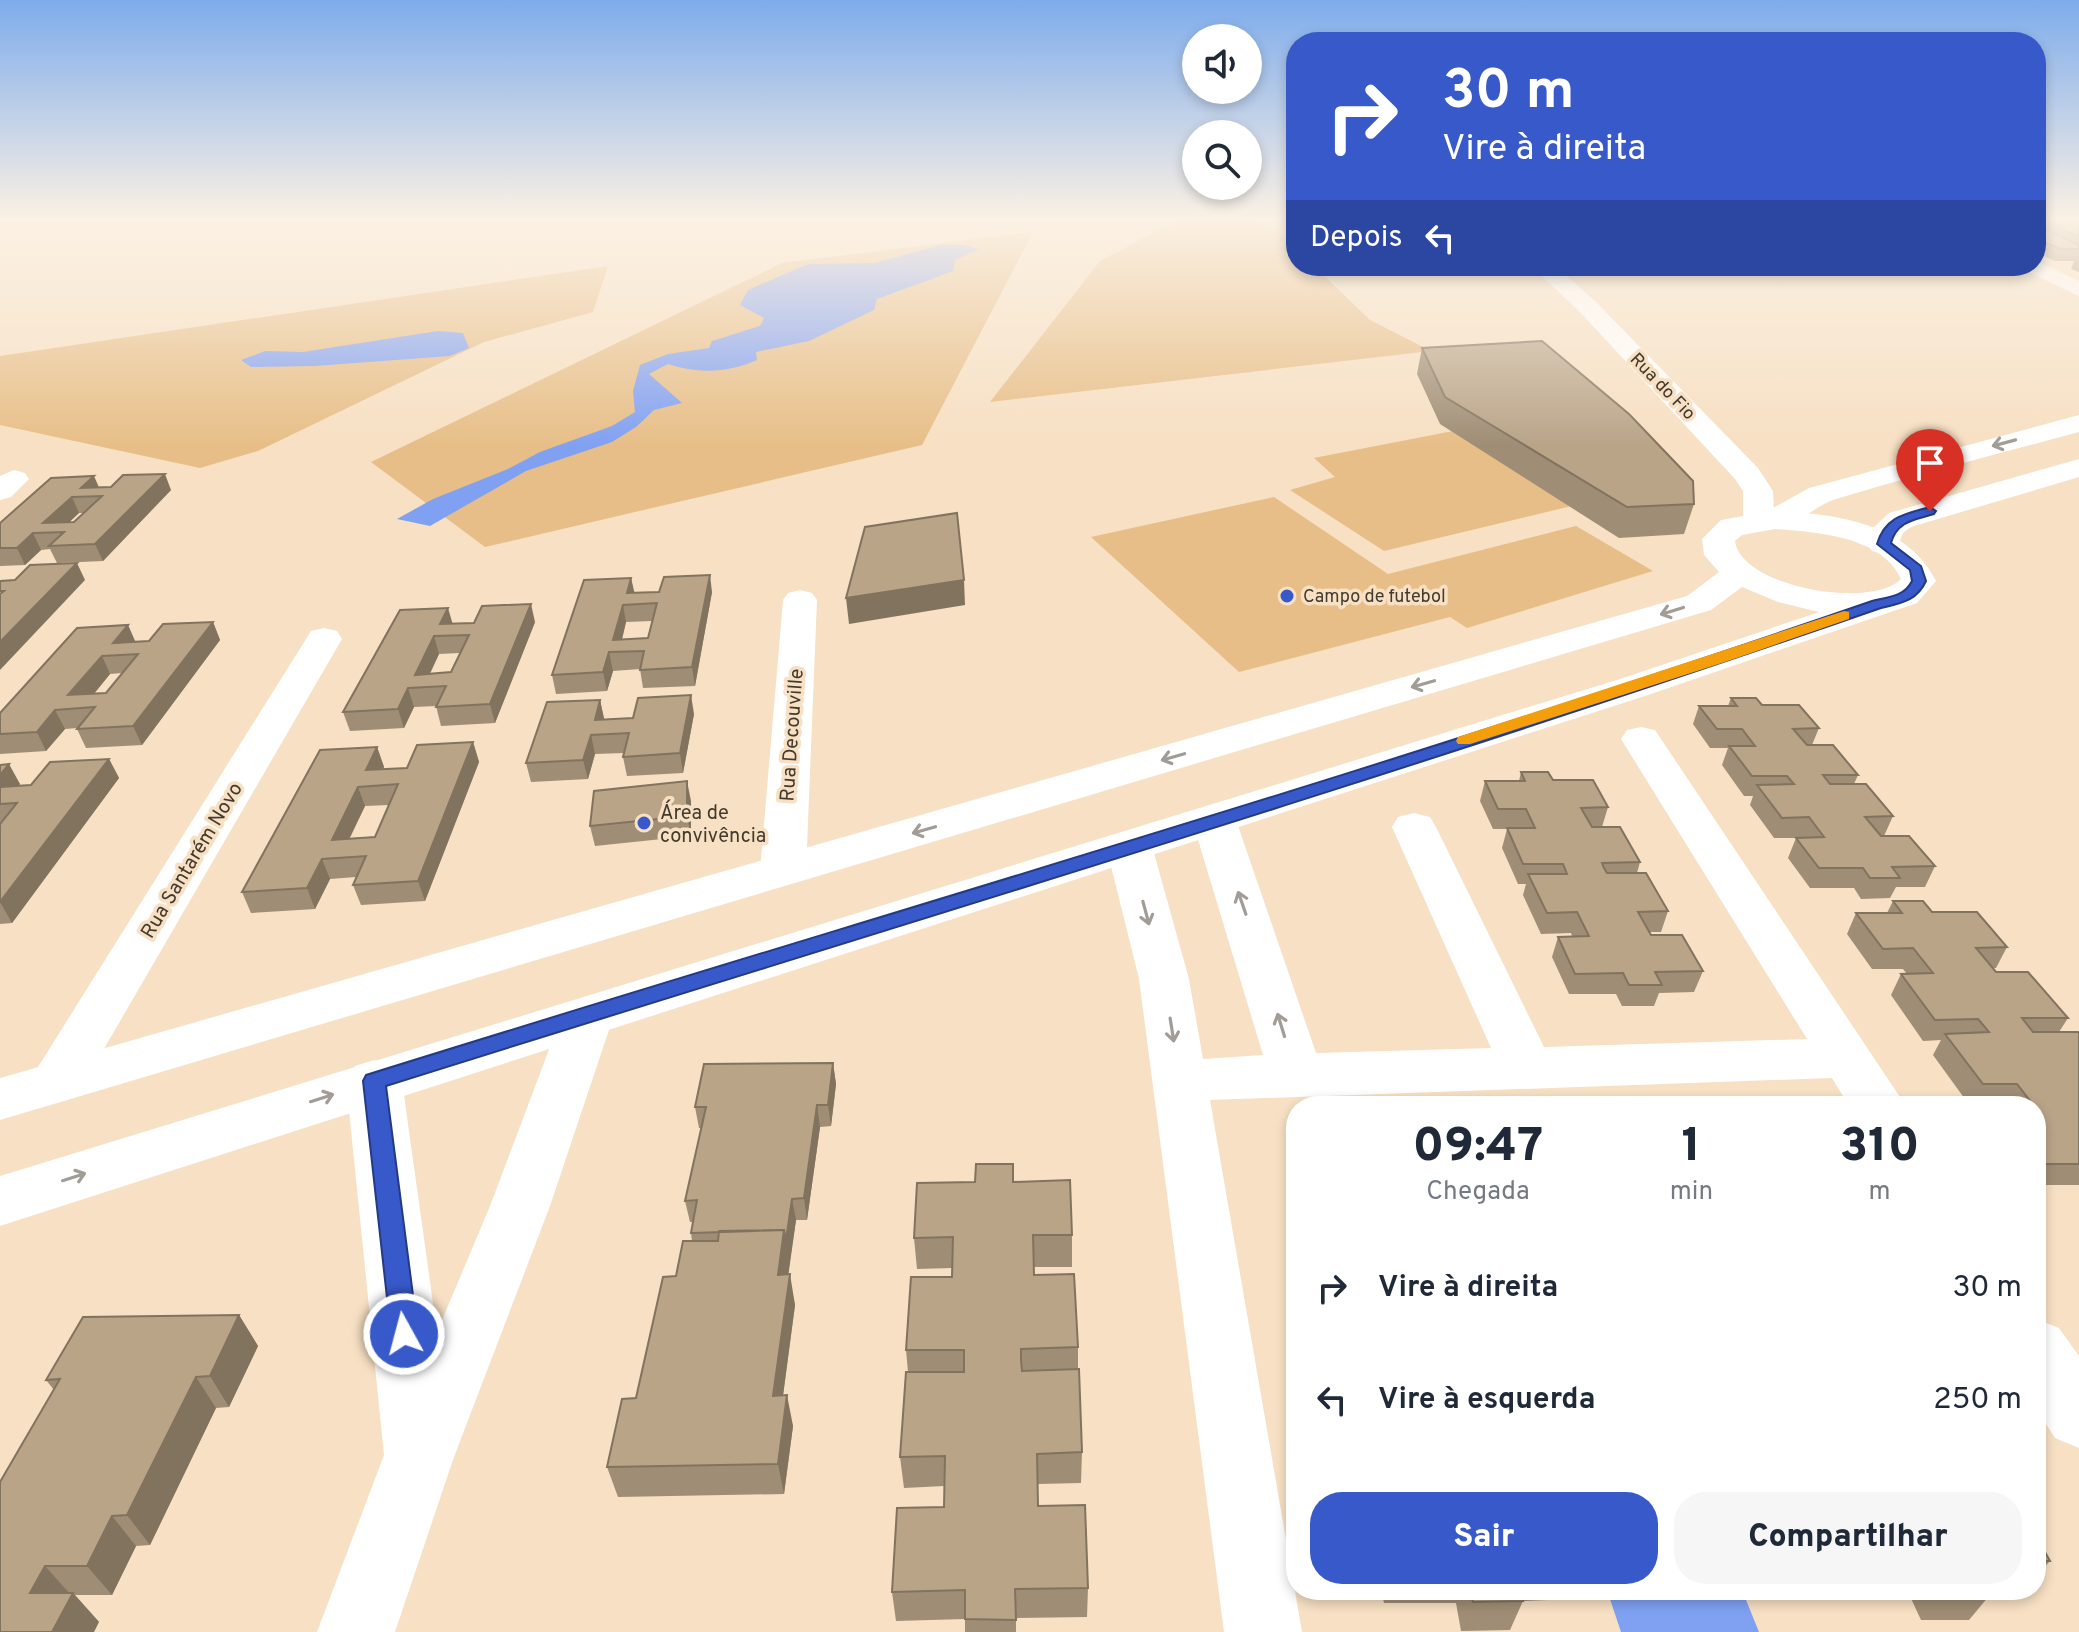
<!DOCTYPE html>
<html lang="pt">
<head>
<meta charset="utf-8">
<style>
	body { margin:0; font-family:Overpass,sans-serif; background:#f6f6f7; color:#1f2937; height:100vh; display:flex; flex-direction:column; font-size:30px; white-space:nowrap }
	* { box-sizing:border-box; margin:0 }
	p { font-size:26px; color:#747a83 }
	.icon { flex:none; width:44px; height:44px; fill:none; stroke:currentColor; stroke-width:2; stroke-linecap:round; stroke-linejoin:round }
	.map { position:relative; flex:1; overflow:hidden }
	.panel { position:absolute; left:1286px; top:1096px; width:760px; height:504px; display:flex; flex-direction:column; background:#fff; border-radius:32px; box-shadow:0 4px 12px #0003 }
	.panel>* { flex:none }
	.hud { position:absolute; left:1286px; top:32px; width:760px; height:244px; border-radius:32px; box-shadow:0 4px 12px #0003; background:#3759ca; color:#fff; overflow:hidden }
	.fabs { position:absolute; left:1182px; top:24px; display:grid; gap:16px }
	.fabs a { display:grid; place-items:center; width:80px; height:80px; border-radius:50%; background:#fff; box-shadow:0 4px 12px #0003; font-size:40px }
	.pin { position:absolute; display:grid; place-items:center; width:68px; height:68px; color:#fff; margin:-82px -34px; border-radius:50% 50% 50% 0; rotate:-45deg; box-shadow:0 0 8px #0007 }
	.pin .icon { rotate:45deg }
	.me { position:absolute; width:88px; margin:-44px; rotate:353deg; stroke-linejoin:round; filter:drop-shadow(0 0 6px #0008) }
	.turn { display:flex; align-items:center; gap:28px; height:168px; padding:0 24px; font-size:36px }
	.turn .icon { width:104px; height:104px; stroke-width:2.5 }
	.turn b { display:block; font-size:56px; line-height:68px }
	.then { display:flex; align-items:center; height:76px; padding:0 24px; background:#0003; gap:16px; font-size:30px }
	.eta { display:flex; justify-content:space-evenly; align-items:center; height:136px; text-align:center }
	.eta b { font-size:48px; font-weight:800; line-height:56px }
	.button { display:flex; gap:16px; margin-top:auto; padding:16px 24px }
	.button a { flex:1; height:92px; border-radius:32px; background:#3759ca; color:#fff; font-size:32px; font-weight:800; line-height:92px; text-align:center }
	.button a+a { background:#f6f6f7; color:#1f2937 }
	ul { padding:0; list-style:none }
	li { display:flex; align-items:center; gap:24px; height:112px; padding:0 24px }
	li div { flex:1 }
	li b { display:block; font-size:30px }
	li em { font-style:normal }
	.map>svg:first-child { display:block }
</style>
</head>
<body>
<div class="map">
<svg width="2079" height="1632" viewBox="0 0 2079 1632">
	<rect width="100%" height="100%" fill="#f7e0c3"/>
	<path fill="#e7be87" d="M1184 217C1240 217 1253 208 1296 249V266H1314L1370 320 1431 351 990 402 1100 261Z
		M1033 232 922 445 485 547 371 462 782 263Z
		M608 266 593 312 484 342 258 451 200 468 0 425V356Z
		M1453 431 1584 503 1384 551 1290 490 1335 477 1314 458Z
		M1274 497 1388 574 1576 526 1653 571 1467 628 1450 617 1239 672 1091 537Z"/>
	<path fill="#80a0f2" d="M940 245H963L980 249 955 260 953 271 877 299 874 310 809 341 756 352 757 360C728 373 698 374 668 364L649 374 682 403 654 410 636 427 612 442 526 471 430 526 397 519 433 499 508 469 540 452 612 426 635 412 633 391 640 365 668 354 709 348 712 341 760 326 764 318 740 305 748 290 808 264 875 263Z
		M438 331 463 333 469 348 450 356 315 366 251 367 241 360 265 351 303 352Z
		M1607 1590H1742L1759 1632H1621Z"/>
	<g fill="none" stroke-linecap="round" stroke-linejoin="round">
		<path fill="#fff" fill-rule="evenodd" d="M2036 261 2079 281V296L2024 270 2020 266H2036Z
			M2079 415V432C1998 454 1916 475 1836 499 1810 507 1792 534 1764 527L1759 520 1764 513 1809 488Z
			M2079 459V477L1911 527 1903 533 1896 551 1884 554 1872 551 1868 544 1872 529 1889 513Z
			M14 470 25 473 29 479 11 497 0 500V476Z
			M800 590 812 593 817 600 806 871 799 881 783 886 767 881 760 871 783 600 788 593Z
			M324 628 337 631 342 639 76 1097 57 1103 38 1097 29 1082 38 1067 306 639 311 631Z
			M1641 727 1655 730 1906 1106H1849L1832 1078 1210 1100 1302 1632H1224L1139 979 1106 846 1113 836 1129 832 1145 836 1152 846 1189 979 1203 1059 1263 1055 1192 820 1198 811 1214 807 1230 811 1236 820 1316 1053 1491 1048 1392 827 1398 817 1414 813 1430 817 1436 827 1544 1047 1807 1039 1621 739 1627 730Z
			M588 996 606 1002 614 1015 550 1206 454 1457 395 1632H317L384 1455 346 1081 355 1066 374 1060 393 1066 402 1081 437 1332 490 1206 562 1015 570 1002Z
			M2036 1319 2059 1328 2079 1356V1448L2055 1438 2036 1408Z"/>
		<path fill="#fff" fill-rule="evenodd" d="M1531 266H1555L1595 301 1758 468 1773 491 1774 511C1834 513 1908 523 1936 581L1917 603 1648 695 0 1226V1176L1620 679 1819 612 1778 602 1742 587 1711 610 0 1120V1078L1687 596 1719 572 1704 555 1702 539 1721 520 1743 516V491L1735 479 1579 311ZM1775 529C1816 532 1882 536 1901 579 1871 610 1741 587 1735 541L1742 535Z"/>
	</g>
	<path fill="#9f8d75" fill-rule="evenodd" d="M2055 217H2079V223H2074L2079 225V272L2071 269 2074 261H2055L2036 252V225L2041 227 2043 220H2063Z
		M1422 348 1694 504 1684 534 1619 538 1440 424 1417 374Z
		M98 487 171 490 103 561 57 563 50 549 41 550 25 565 0 566V523ZM79 513H83L74 522H69Z
		M631 578 634 593 712 592 695 686 643 688 640 669 613 671 607 691 556 694 552 675ZM652 621 648 638 622 639 626 622Z
		M400 610 453 624 535 622 495 723 441 726 436 706 414 707 404 728 350 731 343 712ZM460 653 451 672 430 674 439 654Z
		M213 622 220 640 142 745 86 748 77 729 78 728 65 729 46 751 0 754V713L128 625 135 642 149 641ZM122 673 106 693 94 694 110 674Z
		M1731 698 1762 705 1819 728 1812 745 1858 775 1854 784 1893 816 1884 836 1935 866 1925 887H1896L1890 898 1861 899 1854 888H1810L1788 858 1796 838H1801H1774L1750 805 1753 796H1744L1722 765 1728 748H1710L1693 724 1699 706H1728Z
		M600 700 604 720 694 714 683 773 627 776 623 757 624 753 595 754 588 779 531 782 526 763Z
		M473 742 479 762 425 901 361 905 353 885 356 877 330 879 315 909 251 913 242 892 377 747 384 767 382 769 407 768ZM389 805 375 837 350 838 365 806Z
		M109 759 119 778 12 923 0 924V765L20 784 18 786 31 785Z
		M1521 772 1553 780 1608 807 1602 827 1640 862 1637 873 1668 911 1661 932H1649L1651 935 1703 971 1694 992 1659 993 1654 1006H1622L1616 994H1569L1552 957 1558 937 1572 936 1571 933 1541 934 1523 895 1526 884H1518L1502 848 1507 829H1493L1480 801 1485 781H1519Z
		M691 801V836L595 846 590 826Z
		M1893 901 1932 912 2007 947 1996 968H1993L1996 972 2068 1018 2059 1032 2079 1033V1185H2036V1106H1970L1933 1055 1941 1040 1923 1041 1891 995 1901 974H1907L1903 969H1872L1847 934 1856 913H1887Z
		M833 1063 836 1084 831 1126 820 1127 807 1220H796L788 1274 795 1305 783 1395 793 1426 784 1494 618 1497 607 1467 636 1398 676 1276 692 1241 691 1233 693 1222H690L685 1201 701 1128H699L695 1107Z
		M1013 1182 1072 1235V1267H1034V1275L1078 1347V1369L1082 1452 1081 1483 1038 1484V1506L1088 1588 1087 1617 1016 1618V1632H965V1619L896 1621 892 1592 944 1507V1486L904 1488 900 1457 908 1372 906 1350 952 1277V1268L917 1269 914 1238Z
		M239 1315 258 1346 229 1407 216 1408 150 1545 136 1546 112 1595H75L99 1622 0 1632 54 1390 46 1380Z
		M2036 1536 2050 1561 2036 1576Z
		M1381 1590H1577L1572 1599 1523 1601 1510 1630 1461 1631 1456 1603H1384Z
		M1835 1590H2002H1994L1969 1620H1921L1908 1592 1837 1594Z"/>
	<path fill="#82735f" d="M165 474 171 490 103 561 95 544Z
		M94 476 101 492 81 488Z
		M72 497 79 513 59 532 43 523Z
		M33 533 41 550 25 565 17 548Z
		M77 563 85 580 0 670V642Z
		M710 575 712 592 695 686 692 667Z
		M631 578 635 595 627 593Z
		M964 580 965 605 849 624 846 598Z
		M531 604 535 622 495 723 490 704Z
		M623 605 626 622 619 652 613 640Z
		M448 608 453 625 440 624Z
		M213 622 220 640 142 745 133 726Z
		M128 625 136 643H113Z
		M434 636 439 654 423 687 415 675Z
		M609 652 613 671 607 691 603 672Z
		M102 656 110 674 82 708 68 695Z
		M408 688 414 707 404 728 398 709Z
		M691 695 694 714 683 773 680 753Z
		M600 700 604 718 600 735 595 720Z
		M55 710 65 729 46 751 37 732Z
		M591 735 595 754 588 779 583 760Z
		M473 742 479 762 425 901 418 881Z
		M377 747 384 767 375 786 366 770Z
		M109 759 119 778 12 923 0 902Z
		M9 764 20 784 3 803 0 804V775Z
		M687 781 691 801V836L687 816Z
		M358 787 365 806 340 857 332 840Z
		M322 859 330 879 315 909 307 888Z
		M833 1063 836 1084 831 1126 828 1105Z
		M817 1105 820 1127 807 1220 804 1198Z
		M792 1199 796 1220 784 1306 778 1275 784 1230Z
		M790 1274 795 1305 779 1426 773 1396Z
		M239 1315 258 1346 229 1407 210 1376Z
		M196 1377 216 1408 150 1545 127 1515Z
		M787 1395 793 1426 784 1494 778 1464Z
		M112 1516 136 1546 112 1595 87 1566Z
		M45 1566 71 1595 30 1593Z
		M73 1593 99 1622 94 1632H52Z"/>
	<path fill="#b9a488" stroke="#82735f" stroke-width="2" fill-rule="evenodd" d="M2043 220H2070L2079 225V237Z
		M2036 225 2079 245V249H2060L2036 238Z
		M1542 341 1629 414 1693 481 1694 504 1627 507 1445 397 1422 348Z
		M165 474 95 544 49 546 64 532 33 533 17 548H0V523L51 478 94 476 81 488 111 487 123 475ZM102 496 74 522 43 523 72 497Z
		M957 513 964 580 846 598 865 527Z
		M77 563 0 642V594L4 591H0V581L15 580 30 565Z
		M710 575 692 667 640 670 644 651 609 652 603 672 552 675 584 580 631 578 627 593 659 592 664 577ZM657 603 648 638 613 640 623 605Z
		M531 604 490 704 436 707 446 686 408 688 398 709 343 712 400 610 448 608 440 624 474 623 482 606ZM469 635 451 672 415 675 434 636Z
		M213 622 133 726 77 729 95 707 55 710 37 732 0 734V713L77 628 128 625 113 643 149 641 163 624ZM138 654 106 693 68 695 102 656Z
		M691 695 680 753 623 757 629 733 591 735 583 760 526 763 547 702 600 700 595 720 633 718 638 698Z
		M1731 698H1756L1762 705H1799L1819 728 1793 729 1807 745H1833L1858 775H1823L1830 784H1866L1893 816 1865 817 1881 836H1909L1935 866 1892 867 1900 878H1870L1863 868H1819L1796 838 1824 837 1809 817 1782 818 1757 785 1794 784 1787 776H1752L1729 746H1755L1742 729H1717L1699 706H1737Z
		M473 742 418 881 353 885 366 856 322 859 307 888 242 892 320 750 377 747 366 770 407 768 417 745ZM398 784 375 837 332 840 358 787Z
		M109 759 0 902V824L17 803 0 804V787L31 785 50 762Z
		M9 764 0 775V765Z
		M1521 772H1548L1553 780H1593L1608 807 1581 808 1592 827H1620L1640 862 1602 863 1604 868 1607 873H1646L1668 911 1638 912 1651 935H1682L1703 971 1655 972 1662 985H1629L1623 973 1575 974 1558 937 1589 936 1577 912 1547 913 1528 874H1567L1563 864H1523L1507 828H1535L1526 809H1498L1485 781H1525Z
		M687 781V816L590 826 594 791Z
		M1893 901H1923L1932 912H1977L2007 947 1976 948 1996 972H2028L2068 1018H2022L2033 1032H2078L2079 1033V1164H2042L2036 1157V1115H2041L2036 1109V1106H2034L2017 1084H1983L1945 1034 1989 1032 1984 1026 1978 1019 1935 1020 1901 974 1933 973 1913 948 1883 949 1856 913H1902Z
		M833 1063 828 1105H817L804 1198 792 1199 786 1240 784 1230 691 1233 697 1200 685 1201 706 1107H695L704 1064Z
		M976 1164H1013V1182L1070 1180 1072 1235H1033L1034 1275 1074 1274 1078 1347 1021 1349V1360L1022 1371 1079 1369 1082 1452 1037 1454 1038 1506 1085 1505 1088 1588 1015 1589 1016 1620 965 1619V1590L892 1592 897 1508 944 1507 945 1456 900 1457 906 1372H964V1350H906L911 1277H952L953 1237 914 1238 917 1183 975 1182Z
		M784 1230 778 1275 790 1274 773 1396 787 1395 778 1464 607 1467 622 1399 636 1398 663 1277 676 1276 683 1241H718L719 1231Z
		M239 1315 210 1376 196 1377 127 1515 112 1516 87 1566H45L30 1593H73L52 1632H0V1482L60 1379 46 1380 83 1317Z
		M2036 1536 2050 1561H2036Z
		M1470 1590H1520L1523 1601 1473 1602Z
		M1945 1590H1994V1591H1946Z"/>
	<defs><path id="oneway-shaft" d="M-6 0H5M1.5-3L5.5 0L1.5 3" fill="none" stroke-width="1.6" stroke-linecap="round" stroke-linejoin="round" transform="scale(2)"/></defs>
	<g stroke="#a19c96">
		<use href="#oneway-shaft" transform="translate(2004 443) rotate(165)"/>
		<use href="#oneway-shaft" transform="translate(1672 611) rotate(163)"/>
		<use href="#oneway-shaft" transform="translate(1423 684) rotate(164)"/>
		<use href="#oneway-shaft" transform="translate(1173 757) rotate(164)"/>
		<use href="#oneway-shaft" transform="translate(924 830) rotate(164)"/>
		<use href="#oneway-shaft" transform="translate(1242 903) rotate(-109)"/>
		<use href="#oneway-shaft" transform="translate(1146 913) rotate(75)"/>
		<use href="#oneway-shaft" transform="translate(1281 1025) rotate(-107)"/>
		<use href="#oneway-shaft" transform="translate(1172 1030) rotate(81)"/>
		<use href="#oneway-shaft" transform="translate(322 1098) rotate(-18)"/>
		<use href="#oneway-shaft" transform="translate(74 1177) rotate(-18)"/>
	</g>
	<linearGradient id="sky" x2="0" y2="1"><stop stop-color="#7eacec"/><stop offset="0.49" stop-color="#fbf1e4"/><stop offset="1" stop-color="#fbf1e4" stop-opacity="0"/></linearGradient>
	<rect width="2079" height="446" fill="url(#sky)"/>
	<path fill="#3759ca" stroke="#243a83" stroke-width="2" d="M1930 507 1936 511 1934 514C1914 520 1897 521 1891 543L1921 566 1926 581C1917 601 1901 603 1881 608 1387 780 885 929 386 1086L418 1334 414 1343 404 1346 395 1343 391 1334 363 1081 366 1075C868 918 1375 773 1872 601 1888 597 1904 597 1912 581L1910 570 1877 544C1885 517 1904 514 1930 507Z"/>
	<path fill="#f59e0b" d="M1844 611 1849 612V619L1725 662 1470 744H1458L1456 741 1458 737Z"/>
	<g fill="#3759ca" stroke="#f7e0c3" stroke-width="3">
		<circle cx="1287" cy="596" r="8"/>
		<circle cx="644" cy="823" r="8"/>
	</g>
	<g text-anchor="middle" stroke-width="7" stroke-linejoin="round" paint-order="stroke">
		<g font-size="18" fill="#433a2e" stroke="#f7e0c3">
			<text transform="translate(1663 386) rotate(46)" y="6">Rua do Fio</text>
		</g>
		<g font-size="18" fill="#433a2e" stroke="#f7e0c3" text-anchor="start">
			<text x="1303" y="602">Campo de futebol</text>
		</g>
		<g font-size="20" fill="#433a2e" stroke="#f7e0c3">
			<text transform="translate(791 735) rotate(-86)" y="7">Rua Decouville</text>
			<text transform="translate(191 860) rotate(-59)" y="7">Rua Santarém Novo</text>
		</g>
		<g font-size="20" fill="#433a2e" stroke="#f7e0c3" text-anchor="start">
			<text x="660" y="819">Área de<tspan x="660" dy="23">convivência</tspan></text>
		</g>
	</g>
</svg>
<div class="fabs">
<a><svg class="icon" aria-label="sound" viewBox="0 0 24 24"><path d="M4 9h4l5-4v14l-5-4H4zM17 9q2 3 0 6"/></svg></a>
<a><svg class="icon" aria-label="search" viewBox="0 0 24 24"><circle cx="10" cy="10" r="6"/><path d="M15 15l6 6"/></svg></a>
</div>
<div class="pin" style="left:1930px;top:511px;background:#d93025"><svg class="icon" aria-label="arrive" viewBox="0 0 24 24"><path d="M6 21V4h12l-3 4 3 4H6"/></svg></div>
<svg class="me" style="left:404px;top:1334px" viewBox="-20 -20 40 40"><circle r="17" fill="#3759ca" stroke="#fff" stroke-width="3"/><path d="M0-11L8 9 0 5-8 9z" fill="#fff"/></svg>
<div class="hud">
<div class="turn"><svg class="icon" aria-label="right" viewBox="0 0 24 24"><path d="M7 20v-9h11M14 6l5 5-5 5"/></svg><div><b>30 m</b>Vire à direita</div></div>
<div class="then">Depois<svg class="icon" aria-label="left" viewBox="0 0 24 24"><path d="M17 20v-9H6M10 6l-5 5 5 5"/></svg></div>
</div>
<section class="panel">
<div class="eta">
<div><b>09:47</b><p>Chegada</p></div>
<div><b>1</b><p>min</p></div>
<div><b>310</b><p>m</p></div>
</div>
<ul>
<li><svg class="icon" aria-label="right" viewBox="0 0 24 24"><path d="M7 20v-9h11M14 6l5 5-5 5"/></svg><div><b>Vire à direita</b></div><em>30 m</em></li>
<li><svg class="icon" aria-label="left" viewBox="0 0 24 24"><path d="M17 20v-9H6M10 6l-5 5 5 5"/></svg><div><b>Vire à esquerda</b></div><em>250 m</em></li>
</ul>
<div class="button"><a>Sair</a><a>Compartilhar</a></div>
</section>
</div>
</body>
</html>
